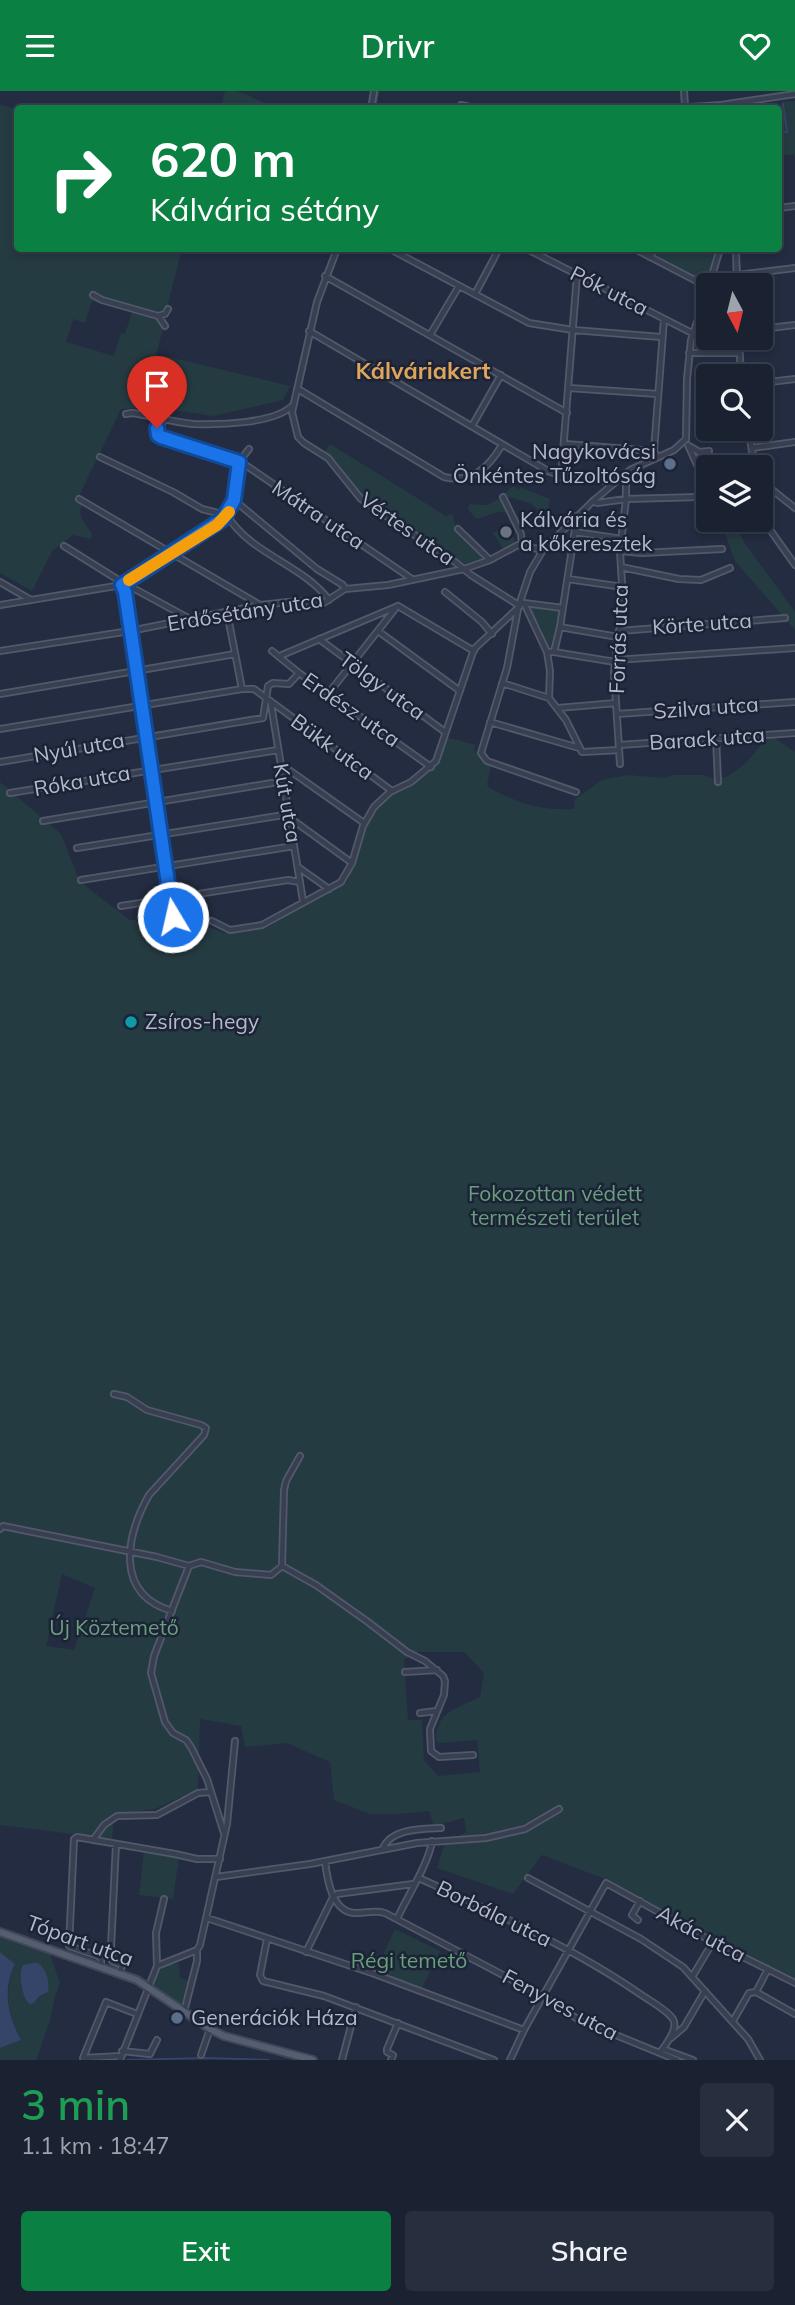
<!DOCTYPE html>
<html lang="en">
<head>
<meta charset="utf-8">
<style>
	body { margin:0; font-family:Mulish,sans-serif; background:#272e3d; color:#f1f3f6; height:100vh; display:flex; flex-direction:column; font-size:26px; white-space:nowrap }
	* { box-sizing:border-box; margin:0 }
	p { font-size:23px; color:#9fa3ab }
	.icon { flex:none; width:38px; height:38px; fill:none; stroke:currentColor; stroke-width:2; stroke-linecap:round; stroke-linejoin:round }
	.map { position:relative; height:1969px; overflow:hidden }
	.drawer { display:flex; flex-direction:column; background:#1a2131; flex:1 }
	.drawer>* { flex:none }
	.banner { position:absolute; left:14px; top:14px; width:768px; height:147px; border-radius:7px; box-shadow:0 4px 10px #0003,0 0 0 2px #383e4d; background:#0b8043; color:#fff; overflow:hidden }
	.needle { width:46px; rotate:173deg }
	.buttons { position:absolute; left:696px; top:182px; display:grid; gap:14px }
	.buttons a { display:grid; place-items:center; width:77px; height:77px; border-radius:7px; background:#1a2131; box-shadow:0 4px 10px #0003,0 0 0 2px #383e4d; font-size:35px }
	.pin { position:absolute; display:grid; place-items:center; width:60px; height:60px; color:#fff; margin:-72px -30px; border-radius:50% 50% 50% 0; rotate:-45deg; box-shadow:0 0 7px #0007 }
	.pin .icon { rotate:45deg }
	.me { position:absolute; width:77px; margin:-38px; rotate:351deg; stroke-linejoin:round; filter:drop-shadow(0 0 5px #0008) }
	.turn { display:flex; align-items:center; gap:24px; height:147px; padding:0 21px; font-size:32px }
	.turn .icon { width:91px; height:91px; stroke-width:2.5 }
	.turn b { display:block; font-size:49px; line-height:60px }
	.round { display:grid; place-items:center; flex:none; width:74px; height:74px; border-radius:7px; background:#272e3d }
	.summary { display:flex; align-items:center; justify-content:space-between; height:119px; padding:0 21px }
	h1 { font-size:42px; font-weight:600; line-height:52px; color:#1e9e55 }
	.cta { display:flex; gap:14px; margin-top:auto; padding:14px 21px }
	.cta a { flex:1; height:80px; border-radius:7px; background:#0b8043; color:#fff; font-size:28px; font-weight:600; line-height:80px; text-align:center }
	.cta a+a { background:#272e3d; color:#f1f3f6 }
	header { display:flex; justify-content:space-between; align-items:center; height:91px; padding:0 21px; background:#0b8043; color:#fff; font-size:32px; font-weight:600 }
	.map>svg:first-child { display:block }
</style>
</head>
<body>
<header><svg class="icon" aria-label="menu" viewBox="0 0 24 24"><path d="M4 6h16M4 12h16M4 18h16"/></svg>Drivr<svg class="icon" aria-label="heart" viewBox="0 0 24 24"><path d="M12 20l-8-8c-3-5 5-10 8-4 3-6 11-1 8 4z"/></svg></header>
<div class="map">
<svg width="795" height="1969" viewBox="0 0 795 1969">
	<rect width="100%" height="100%" fill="#232c41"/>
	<path fill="#253b42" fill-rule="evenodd" d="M225 0H237L277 17H221Z
		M795 10V69L794 63 779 65V41L784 40 781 11Z
		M0 13 17 19 18 158H182L166 220 157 224 135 217 133 221 160 229 163 238 142 317 121 318 77 409 83 414 80 418 81 426 92 443 91 448 73 444 52 460 32 500 0 482ZM92 210 132 221 125 243 121 242 114 265 66 251 73 228 85 232Z
		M657 158H717L707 192 655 166Z
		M165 265 290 295 283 309 213 325 152 316Z
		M330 353 446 425 453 423C454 443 470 453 484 466L483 468 464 473 366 408C349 395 342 374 324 362Z
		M514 395 518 399 520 396 550 408 547 426 543 425C530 407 524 412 506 405V401Z
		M501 407 507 415 505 422C493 418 487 429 475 427L468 418 469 413 487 414Z
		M720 429H733L744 451 795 521V539L735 470Z
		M508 435 516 452 503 458 493 442Z
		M533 516 559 520 560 522 553 559 548 558 541 537 529 517Z
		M769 645H772L795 661V1891L605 1788 542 1764 513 1803 437 1777 444 1754 466 1741 464 1727 434 1735 429 1720 400 1723H370L334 1709 330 1671 287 1652 245 1656 241 1635 200 1628 198 1698 155 1718 114 1724 112 1748 0 1734V691L61 743 80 791 130 829 181 825 224 842 268 836 347 791 369 729 386 706 412 692 437 671 446 646 476 654 474 658 491 676 487 694 492 698C519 713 543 720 574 718L575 708 602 689 628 684 664 687 674 684H704L714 688 728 685 745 673ZM62 1483 95 1497 74 1559 46 1555ZM418 1561H464L484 1582 480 1606C458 1617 435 1621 436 1650L439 1652 477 1649 480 1681 438 1685 424 1669 422 1629H408L404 1569Z
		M144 1760 179 1766 173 1808 139 1804Z
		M395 1838 440 1860 421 1899 375 1881Z
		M0 1842 49 1860 60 1892 55 1905 50 1930 36 1969H0V1957L21 1949C8 1925 3 1899 15 1873L0 1861Z
		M172 1872 179 1873 180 1887 188 1890 182 1915 151 1894 159 1879Z"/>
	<path fill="#354469" d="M0 1861 15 1873C2 1899 8 1925 21 1949L0 1957Z
		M33 1872H38C46 1878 50 1890 48 1901L39 1905 34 1912 30 1913C22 1908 18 1882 23 1874Z"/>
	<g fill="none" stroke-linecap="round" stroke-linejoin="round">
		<path stroke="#354469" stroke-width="2" d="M788 7 795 6
			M375 18 378 0
			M779 42 787 41 783 13
			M520 158 539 167
			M738 158 740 180
			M541 169 549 173
			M552 174 574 185
			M480 200 487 185
			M317 220 322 205
			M301 296 303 283
			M297 311 299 302
			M127 1969 206 1967 269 1969"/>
		<g stroke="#52596b" stroke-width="8">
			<path id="minor" d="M684 0 685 14
				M461 14 479 18
				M371 18 374 0
				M659 18 721 14 795 3
				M779 117 795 115
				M337 158 317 211 292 321 298 346 304 352 328 367 361 408 455 471 471 484 520 515
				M390 158 529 232 573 239 661 246
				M527 158 692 242
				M635 158 708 196
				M736 158 737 194
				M650 166 655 158
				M737 184 795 177
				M325 185 567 322
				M709 194 720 158
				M475 203 499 158
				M93 204 102 209 158 225 165 223 168 218
				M159 226 165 235
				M761 238 795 234
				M309 240 548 380C570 390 598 384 613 393
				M430 244 459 195
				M739 247 741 285
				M689 262H739
				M761 292 795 288
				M569 297 658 303
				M298 298 444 386C472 393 489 376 502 354
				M126 323 132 322C153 325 172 331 193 333 218 334 277 333 294 313
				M166 329 160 333 157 340 161 347 244 373 412 488
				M472 335 501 284
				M748 338 755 376
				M565 353 654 360
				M688 354 698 376 704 381 709 391
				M691 356 699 361 709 360
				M752 357 795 351
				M657 365 654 360 664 228
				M100 366 173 401 202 418 226 424
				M561 386 577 184
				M761 390 795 417
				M503 406 521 443 522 454
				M79 408 260 514
				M234 409 317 478 343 494 345 498
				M593 410 597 412 626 408 699 406
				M227 424C250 463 302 473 329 509
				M761 426 795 474
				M458 438 490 469
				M575 441 622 448
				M64 455 120 490 190 528
				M620 460 642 462 722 458
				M621 476 679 488 701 489 730 477
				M568 488 623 496
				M0 491 31 509
				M122 494 125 501 173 826
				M445 501 482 531 492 543
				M521 511 524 512 547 561 550 580 549 607 566 629 582 661 619 659
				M524 512 563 517
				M0 514 122 494 223 428 234 409 239 371 249 358
				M398 515 474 560
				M518 518 507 577 481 662 487 670 576 701
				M227 521 242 598
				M560 536 618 546
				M378 540 460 600
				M619 540 785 527
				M319 548 445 641
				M0 560 130 540 260 514 298 510 322 513 345 498 388 494 464 478 490 469 518 454 543 459
				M272 560 299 582 431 676
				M547 561H554L560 536 577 425
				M554 561 615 571
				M280 566 282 564 398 515
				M615 569 795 557
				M502 592 549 607
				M0 603 235 563
				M328 603 395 518
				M271 613 303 810
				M558 617 616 612
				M617 623 795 611
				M490 631 579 657
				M0 638 242 598H254L392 700
				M716 647 718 691
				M619 654 795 642
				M0 671 263 627 268 595 273 592 289 593 299 582
				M620 673 614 581 623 510 620 460 626 408V382
				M282 674 364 732
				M10 702 278 659
				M290 727 352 772
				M43 730 272 692
				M77 757 290 723
				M298 776 329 798
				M81 789 294 755
				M121 815 288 789 300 791
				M212 830 230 839 262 834 341 791 352 772 363 735 374 716 390 701 411 691 436 670 474 558 518 517 530 481 543 459 593 410 630 379 674 359 686 348 687 288 691 249 709 195
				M114 1303 127 1306 147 1319 201 1334 206 1337 204 1344 149 1404C126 1445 114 1503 172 1520
				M0 1438 3 1435 157 1466 189 1475 201 1471 235 1481 271 1484 282 1475 284 1399 286 1390 300 1365
				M189 1475 154 1565 151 1582 165 1631 173 1642 186 1649 191 1656 207 1688 224 1742
				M282 1475 316 1494 368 1531 407 1561 425 1570 443 1585 445 1590 444 1604 430 1638 431 1660 439 1666 473 1664
				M405 1581 437 1579
				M420 1622 437 1620
				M93 1749 104 1734 117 1725 157 1724 198 1702 211 1701
				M116 1753 111 1856 112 1870 122 1874 120 1882
				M383 1757C392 1737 423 1738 441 1737
				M325 1770C327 1788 332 1823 357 1822 367 1822 375 1819 385 1822L543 1905 579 1929 677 1969
				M216 1786 310 1773 417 1752 486 1747 525 1738 559 1718
				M419 1787C495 1822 574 1857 643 1905 652 1911 667 1919 673 1928 679 1938 665 1954 660 1962
				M528 1787 641 1848 683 1876 748 1948 760 1969
				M333 1806 337 1803 413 1793
				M207 1827 372 1882 524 1939
				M397 1828C407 1806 429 1772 432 1750
				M638 1829 632 1824 640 1810
				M267 1848 260 1884 263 1890 324 1905 494 1969
				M306 1861 333 1806
				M101 1875V1866L69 1855 74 1748 77 1746 175 1763 197 1768H220
				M157 1875 156 1842 164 1808
				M157 1875 197 1859
				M692 1886 713 1851
				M756 1901 795 1923
				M184 1921 197 1870V1859L200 1854 227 1733 235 1650
				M733 1930 749 1902 756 1901 768 1878
				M671 1947 684 1936 705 1900
				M663 1958 693 1969
				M122 1960 150 1963 157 1949
				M201 1964 210 1938
				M121 1965 83 1967 106 1911 137 1923
				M120 1969 157 1875
				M342 1969 356 1916
				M391 1969 393 1964 387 1961V1958L398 1932
				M510 1969 524 1939 606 1792 713 1851 795 1892"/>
		</g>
		<g stroke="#40475a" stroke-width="10">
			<path id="major" d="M0 1841 137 1889 210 1938 224 1945 313 1969"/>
		</g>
		<use href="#minor" stroke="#373f51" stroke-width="4.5"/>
		<use href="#major" stroke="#555d71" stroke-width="6"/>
	</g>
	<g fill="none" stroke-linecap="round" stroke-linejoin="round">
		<g stroke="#114b97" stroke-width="18">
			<path id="route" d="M157 337 158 344 161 346 239 371 234 409 223 428 122 494 125 501 173 826"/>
		</g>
		<use href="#route" stroke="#1a73e8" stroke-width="12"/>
		<path stroke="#f59e0b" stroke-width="12" d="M129 489 217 434 229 421"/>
	</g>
	<g fill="#5c6f8a" stroke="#1c2336" stroke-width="2.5">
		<circle cx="670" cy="373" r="7"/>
		<circle cx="177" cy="1927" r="7"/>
	</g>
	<circle fill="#6b7280" stroke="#1c2336" stroke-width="2.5" cx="506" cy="441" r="7"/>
	<circle fill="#0f9aa8" stroke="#1c2336" stroke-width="2.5" cx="131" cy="931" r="7"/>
	<g text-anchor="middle" stroke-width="5" stroke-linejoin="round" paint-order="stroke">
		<g font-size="21" fill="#b3bacb" stroke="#1c2336">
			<text transform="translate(609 200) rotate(27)" y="7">Pók utca</text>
			<text transform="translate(318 424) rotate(34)" y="7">Mátra utca</text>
			<text transform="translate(407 438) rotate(35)" y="7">Vértes utca</text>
			<text transform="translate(245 521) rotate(-9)" y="7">Erdősétány utca</text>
			<text transform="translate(702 533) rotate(-4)" y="7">Körte utca</text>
			<text transform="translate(619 548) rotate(-88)" y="7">Forrás utca</text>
			<text transform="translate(382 595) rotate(36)" y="7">Tölgy utca</text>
			<text transform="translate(706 617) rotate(-4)" y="7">Szilva utca</text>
			<text transform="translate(351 619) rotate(35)" y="7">Erdész utca</text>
			<text transform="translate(707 648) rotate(-4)" y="7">Barack utca</text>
			<text transform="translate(332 656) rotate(36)" y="7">Bükk utca</text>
			<text transform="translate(79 657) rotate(-10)" y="7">Nyúl utca</text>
			<text transform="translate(82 690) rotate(-10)" y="7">Róka utca</text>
			<text transform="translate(287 712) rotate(80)" y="7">Kút utca</text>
			<text transform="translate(494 1823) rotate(26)" y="7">Borbála utca</text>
			<text transform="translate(701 1843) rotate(28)" y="7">Akác utca</text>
			<text transform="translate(80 1850) rotate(20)" y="7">Tópart utca</text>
			<text transform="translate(560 1914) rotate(28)" y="7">Fenyves utca</text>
		</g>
		<g font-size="21" fill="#b3bacb" stroke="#1c2336" text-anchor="start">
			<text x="656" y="368" text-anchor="end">Nagykovácsi<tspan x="656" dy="24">Önkéntes Tűzoltóság</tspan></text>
			<text x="520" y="436">Kálvária és<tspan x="520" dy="24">a kőkeresztek</tspan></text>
			<text x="145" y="938">Zsíros-hegy</text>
			<text x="191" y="1934">Generációk Háza</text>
		</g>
		<g font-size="21" fill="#689f7c" stroke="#1c2336">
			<text x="555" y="1110">Fokozottan védett<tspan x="555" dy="24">természeti terület</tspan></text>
			<text x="114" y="1544">Új Köztemető</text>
			<text x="409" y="1877">Régi temető</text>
		</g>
		<g font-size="23" font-weight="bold" fill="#dea55b" stroke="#1c2336">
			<text x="423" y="288">Kálváriakert</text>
		</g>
	</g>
</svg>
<div class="buttons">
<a><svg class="needle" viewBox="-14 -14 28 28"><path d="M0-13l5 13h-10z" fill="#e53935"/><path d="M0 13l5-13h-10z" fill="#9fa3ab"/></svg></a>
<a><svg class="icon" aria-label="search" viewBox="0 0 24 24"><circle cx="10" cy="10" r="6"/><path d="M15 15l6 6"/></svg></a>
<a><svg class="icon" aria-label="layers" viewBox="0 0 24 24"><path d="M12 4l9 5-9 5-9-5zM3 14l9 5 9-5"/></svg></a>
</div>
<div class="pin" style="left:157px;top:337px;background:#d93025"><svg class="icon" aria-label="arrive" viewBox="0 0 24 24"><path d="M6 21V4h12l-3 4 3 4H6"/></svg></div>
<svg class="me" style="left:173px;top:826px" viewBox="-20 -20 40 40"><circle r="17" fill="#1a73e8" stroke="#fff" stroke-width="3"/><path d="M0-11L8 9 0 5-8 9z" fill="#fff"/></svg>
<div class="banner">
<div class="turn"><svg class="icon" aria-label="right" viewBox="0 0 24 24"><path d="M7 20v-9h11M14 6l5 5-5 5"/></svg><div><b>620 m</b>Kálvária sétány</div></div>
</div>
</div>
<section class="drawer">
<div class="summary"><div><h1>3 min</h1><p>1.1 km · 18:47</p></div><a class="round"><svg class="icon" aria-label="close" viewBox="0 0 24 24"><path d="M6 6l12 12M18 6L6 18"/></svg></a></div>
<div class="cta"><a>Exit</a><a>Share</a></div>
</section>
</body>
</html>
